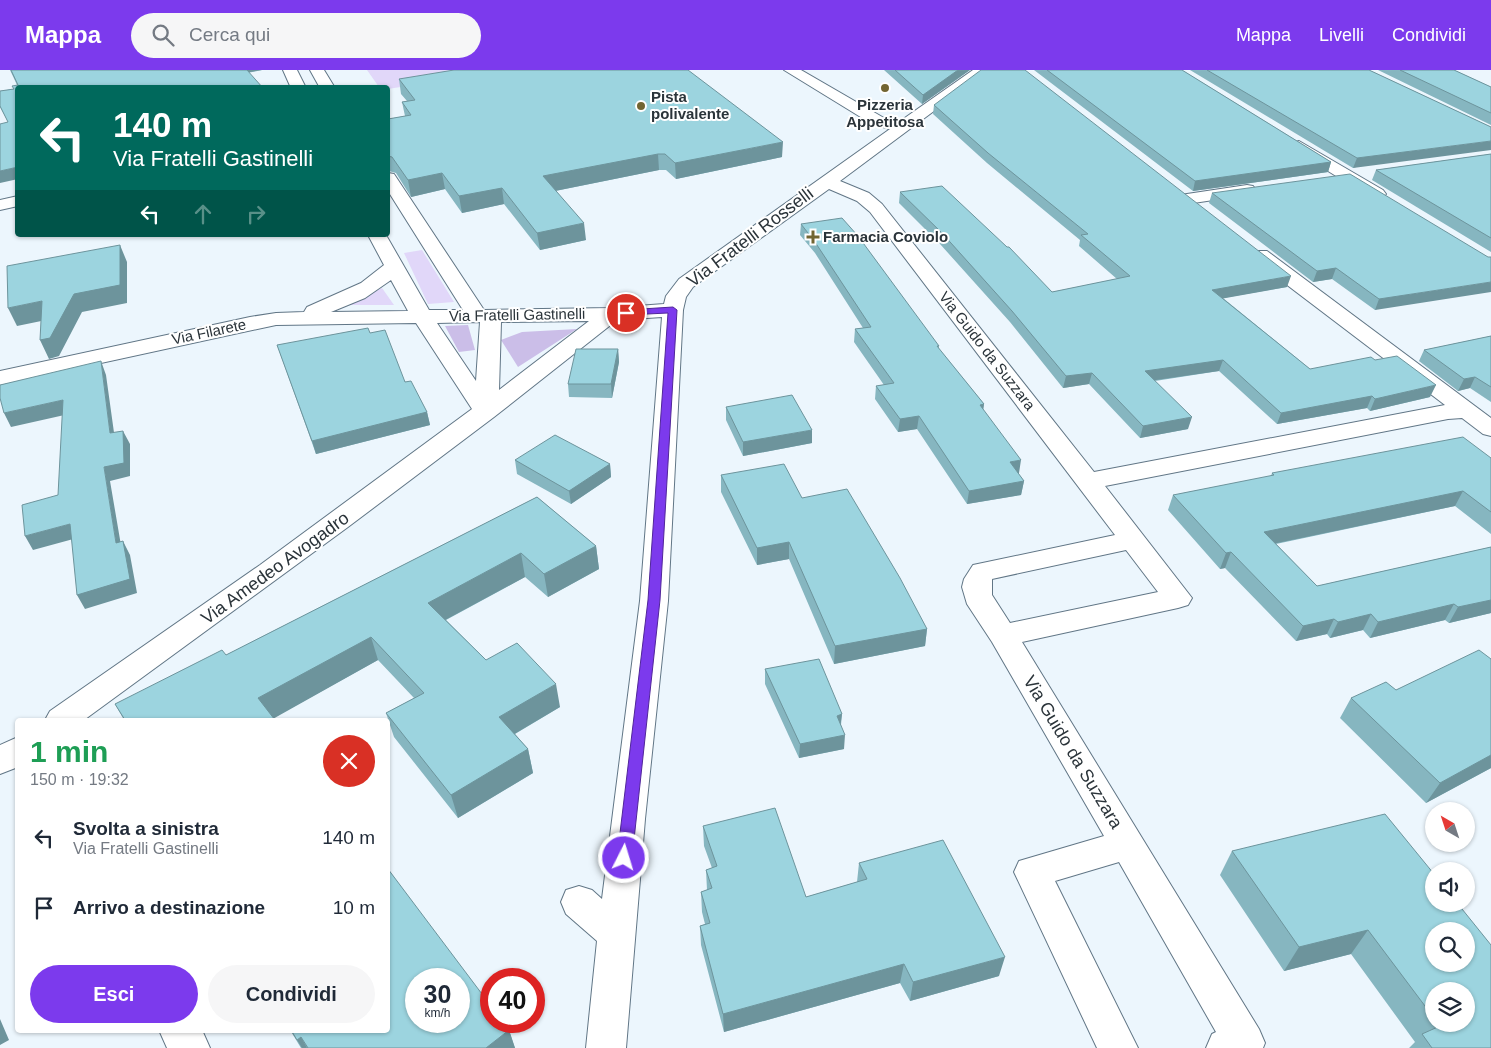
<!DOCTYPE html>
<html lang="it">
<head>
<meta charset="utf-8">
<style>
	body { margin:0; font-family:Helvetica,sans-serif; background:#f6f6f7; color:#1f2937; height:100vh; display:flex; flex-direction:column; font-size:19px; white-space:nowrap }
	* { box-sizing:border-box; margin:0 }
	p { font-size:16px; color:#747a83 }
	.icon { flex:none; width:28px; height:28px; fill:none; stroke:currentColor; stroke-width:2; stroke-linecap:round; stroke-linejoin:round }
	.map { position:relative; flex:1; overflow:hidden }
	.details { position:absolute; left:15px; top:648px; width:375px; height:315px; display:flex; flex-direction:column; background:#fff; border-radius:5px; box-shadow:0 1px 4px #0004 }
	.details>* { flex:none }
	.guide { position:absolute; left:15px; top:15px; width:375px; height:152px; border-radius:5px; box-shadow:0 1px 4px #0004; background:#00695c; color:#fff; overflow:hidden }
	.needle { width:32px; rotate:321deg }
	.buttons { position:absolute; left:1425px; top:732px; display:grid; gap:10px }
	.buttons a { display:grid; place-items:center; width:50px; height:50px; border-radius:50%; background:#fff; box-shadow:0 1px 4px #0004; font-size:25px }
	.speed { position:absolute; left:405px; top:898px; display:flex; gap:10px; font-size:25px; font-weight:700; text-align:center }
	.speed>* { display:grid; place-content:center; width:65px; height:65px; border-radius:50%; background:#fff; box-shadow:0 1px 4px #0004; line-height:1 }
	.speed small { font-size:12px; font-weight:400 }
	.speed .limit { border:8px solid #d22; background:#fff; color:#111 }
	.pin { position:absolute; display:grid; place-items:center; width:42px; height:42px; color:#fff; margin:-21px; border:2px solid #fff; border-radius:50%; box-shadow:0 1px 5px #0007 }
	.me { position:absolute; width:55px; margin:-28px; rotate:5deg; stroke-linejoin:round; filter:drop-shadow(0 0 4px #0008) }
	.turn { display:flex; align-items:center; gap:18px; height:105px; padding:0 15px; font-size:22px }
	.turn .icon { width:65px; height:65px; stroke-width:2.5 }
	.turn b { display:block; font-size:35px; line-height:42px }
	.lanes { display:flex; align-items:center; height:48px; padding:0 15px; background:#0003; justify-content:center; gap:25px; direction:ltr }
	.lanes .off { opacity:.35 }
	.round { display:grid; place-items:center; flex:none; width:52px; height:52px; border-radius:26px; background:#f6f6f7 }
	.summary { display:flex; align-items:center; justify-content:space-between; height:85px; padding:0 15px }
	h1 { font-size:30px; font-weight:600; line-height:38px; color:#1e9e55 }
	.primary-button { display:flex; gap:10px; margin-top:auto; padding:10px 15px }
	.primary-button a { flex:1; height:58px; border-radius:30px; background:#7c3aed; color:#fff; font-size:20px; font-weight:600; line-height:58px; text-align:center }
	.primary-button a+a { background:#f6f6f7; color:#1f2937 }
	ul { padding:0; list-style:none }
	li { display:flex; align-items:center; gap:15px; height:70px; padding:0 15px }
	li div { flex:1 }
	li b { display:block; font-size:19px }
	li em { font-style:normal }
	header { display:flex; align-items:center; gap:30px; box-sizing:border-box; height:70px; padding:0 25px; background:#7c3aed; color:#fff }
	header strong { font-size:24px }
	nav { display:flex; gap:28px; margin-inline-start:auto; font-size:18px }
	.search { width:350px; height:45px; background:#f6f6f7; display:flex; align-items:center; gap:12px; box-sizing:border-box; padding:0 18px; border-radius:28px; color:#747a83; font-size:19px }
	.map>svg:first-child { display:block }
</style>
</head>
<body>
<header>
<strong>Mappa</strong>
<div class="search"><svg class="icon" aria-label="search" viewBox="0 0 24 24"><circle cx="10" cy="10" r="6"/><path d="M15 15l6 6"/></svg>Cerca qui</div>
<nav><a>Mappa</a><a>Livelli</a><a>Condividi</a></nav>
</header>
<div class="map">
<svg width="1491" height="978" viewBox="0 0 1491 978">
	<rect width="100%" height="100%" fill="#ecf6fd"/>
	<path fill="#e1d7f9" d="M367 0H507L388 19V18L379 17Z
		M422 180 454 232 428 234 404 183Z
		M382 218 394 235H349Z"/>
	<path fill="#cbbee8" d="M468 255 475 280 459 282 445 256Z
		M577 259 518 297 501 270 522 262Z"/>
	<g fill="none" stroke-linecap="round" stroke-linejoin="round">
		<g stroke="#617686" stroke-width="2">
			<path id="minor" d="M283 0H297L306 18H291Z
				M310 0H324L335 18H320Z
				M784 0H801L884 48 899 52 973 0H989L840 111 869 123 882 134 1094 402 1445 335 1253 189 1250 185 1253 181H1267L1491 348V366L1483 364 1462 348 1448 349 1105 416 1192 528 1188 535 1178 538 1022 572 1259 959 1265 973 1263 978H1206L1212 964 1216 962 1119 792 1055 811 1138 978H1097L1014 802 1019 791 1104 766 992 572 967 534 962 517 964 509 973 495 1115 465 870 142 857 131 829 119 693 217 686 227 683 240 668 531 645 749 626 978H586L597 871 566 844 561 832 566 820 579 816 592 820 602 829 640 531 662 247 617 250 494 347 348 457 84 650H45L50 641 260 495 472 339 416 253 276 255 0 315V301L250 247 276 243 304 242 307 237 361 213 384 195 368 165H386L429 240H463L388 121V103L394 104 484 240 611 238 664 234 666 226 679 209 890 59 872 54ZM391 210 408 241 331 242 365 228ZM589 251 499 320 501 252ZM480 252 476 311 437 253ZM1126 480 1158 522 1010 553 992 525V509Z
				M1299 71 1383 120 1386 124 1383 128H1371L1293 79 1291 76 1293 73Z
				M1247 115 1253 116 1256 120 1253 124 1187 134 1181 133 1178 129 1181 125 1187 124Z
				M18 126V136L0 140V130Z
				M18 667V697L0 704V675Z
				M159 960H202L210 978H167Z"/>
		</g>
		<use href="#minor" fill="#fff" fill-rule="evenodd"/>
	</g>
	<path fill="#86b6c0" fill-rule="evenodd" d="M10 0H262L8 52 0 37V21L14 19 17 15Z
		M884 0H970L922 34Z
		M1034 0H1182L1331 92 1328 102 1193 121Z
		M1190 0H1369L1491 57 1353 98Z
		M1378 0H1454L1491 17V55Z
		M399 9 782 87 676 109 666 100H659L555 121 586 170 540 180 504 134 462 143 445 119 411 127 396 103 389 101 388 99V49L405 46 402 32 407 31 401 24Z
		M934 35 1287 217 1223 228 1310 299 1430 327 1370 341 1367 338 1277 354 1219 301 1155 311 1188 359 1140 368 1089 314 1063 318 1010 252 940 174 899 133 900 122 1052 222 1117 209 1079 176 1080 170 987 93 933 44Z
		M1491 84V182L1372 110 1376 100Z
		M1212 123 1488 187 1375 240 1332 209 1313 212 1209 133Z
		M801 154 939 276V279L984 334 983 340 1019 403H1018L1024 411 1021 425 967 434 917 359 898 362 875 329 876 316 884 315 854 272 855 259 863 258 815 183 800 165Z
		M370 263 427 342 430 355 316 384 277 275Z
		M1491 266V332L1470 318 1458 321 1419 291 1424 280Z
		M618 279 619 292 612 328 569 327 568 314Z
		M726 337 812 373 743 386 726 350Z
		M1491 388V464L1455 436 1276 474 1317 516 1491 477V543L1449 553 1445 550 1370 568 1363 560 1330 568 1327 564 1296 571 1225 498 1220 499 1168 440 1173 425 1271 406 1272 403Z
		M515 390 610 394 611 407 571 434 517 404Z
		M721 405 802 428 927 559 925 576 834 594 789 489 757 495 721 422Z
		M537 427 596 476 599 499 548 527 525 507 446 550 486 590 560 637 515 664 528 679 533 703 458 748 394 667 386 643 414 628 378 590 273 648 275 650H124L115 634 226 585Z
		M1491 589V698L1426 733 1340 648 1351 628 1396 620Z
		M765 599 842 644 841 655 844 679 799 688 765 614Z
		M703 756 806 827 857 812 859 793 999 906 910 931 900 913 724 962 701 875 700 856 705 854 702 842 701 822 707 820 706 800 712 798 704 776Z
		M1232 781 1491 875V978H1409L1415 972 1351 884 1284 901 1220 805ZM1434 921 1466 954H1434Z
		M290 960H509L515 978H301Z"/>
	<path fill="#6d949c" d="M243 0H262L244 3Z
		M958 0H970L922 34 923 25Z
		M1491 71V80L1353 98 1357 88Z
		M783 72 782 87 676 109 675 93Z
		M658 84 659 100 545 123 543 106Z
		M1331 92 1328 102 1193 121 1195 111Z
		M18 97V109L0 113V101Z
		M442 103 445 119 411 127 408 110Z
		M502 118 504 134 462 143 459 126Z
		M584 153 586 170 540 180 537 163Z
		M120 175 127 192V233L82 242 59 286 49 289 40 270 74 224Z
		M1336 198 1332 209 1313 212 1317 201Z
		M1291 206 1287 217 1209 231 1212 220Z
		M1491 212V222L1375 240 1379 229Z
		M42 231 51 249 17 256 8 238Z
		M618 279 619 292 612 328 611 314Z
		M1223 290 1219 301 1142 312 1145 301Z
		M101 291 106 305 116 377 110 363Z
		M1092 303 1089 314 1063 318 1066 306Z
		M1475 307 1470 318 1458 321 1464 309Z
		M1436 315 1430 327 1370 341 1375 329Z
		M1372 326 1367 338 1277 354 1281 343Z
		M63 330 69 344 11 357 4 343Z
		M984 334 982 347 980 335Z
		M427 342 430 355 316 384 312 371Z
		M919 346 917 359 898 362 900 349Z
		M1192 347 1188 359 1140 368 1143 356Z
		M812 360V373L743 386V372Z
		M123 361 130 374V406L110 411 123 487 116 473 104 397Z
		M1021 390 1019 403 1007 405 1010 392Z
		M610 394 611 407 571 434 569 421Z
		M1024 411 1021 425 967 434 969 421Z
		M1463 421 1455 436 1258 477 1264 462Z
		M70 454 77 468 33 480 25 466Z
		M123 471 130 485 137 523 85 539 77 525Z
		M789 472V489L757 495V478Z
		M596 476 599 499 548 527 544 504Z
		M1231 482 1225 498 1220 499 1226 483Z
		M521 483 525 507 434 556 428 533Z
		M1491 530V543L1449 553 1458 537Z
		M1454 534 1445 550 1370 568 1378 552Z
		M1371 544 1363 560 1330 568 1338 552Z
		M1334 549 1327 564 1296 571 1303 556Z
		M927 559 925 576 834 594 835 576Z
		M371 567 378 590 271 650 258 628Z
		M556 614 560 637 504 670 499 647Z
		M842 644 840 658 837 646Z
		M845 665 844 679 799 688 800 674Z
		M528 679 533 703 458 748 451 725Z
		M1491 685V698L1426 733 1440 713Z
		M1368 860 1351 884 1284 901 1299 877Z
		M1005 887 999 906 910 931 913 912Z
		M904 894 900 913 724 962 723 944Z
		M0 949 9 970 0 975Z
		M509 960 515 978H486Z
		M301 967 307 978H302L297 970Z"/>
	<path fill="#9cd4df" stroke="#6d949c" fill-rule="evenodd" d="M11 0H247L263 18H18V97L0 101V54L8 52 0 36V21L14 19 12 16 18 15Z
		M454 0H688L783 72 675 93 665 84H658L543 106 584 153 537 163 502 118 459 126 442 103 408 110 392 87 388 86V49L411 45 402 32 415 30 399 9Z
		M895 0H958L923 25Z
		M981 0H1025L1291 206 1212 220 1310 299 1371 287 1375 290 1397 286 1436 315 1375 329 1372 326 1281 343 1223 290 1145 301 1192 347 1143 356 1092 303 1066 306 1012 241 942 163 900 122 942 116 1007 177H1009L1052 222 1130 206 1081 165 1088 164 988 83 934 35Z
		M1047 0H1182L1331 92 1195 111Z
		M1207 0H1369L1491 57V71L1357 88Z
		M1400 0H1454L1491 17V43Z
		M1491 84V168L1376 100Z
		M1350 104 1488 187H1491V212L1379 229 1336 198 1317 201 1212 123Z
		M842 148 858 166 939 276H937L984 334 980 335 1021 390 1010 392 1024 411 969 421 919 346 900 349 876 316 894 313 855 259 871 257 815 172 801 154Z
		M120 175V215L74 224 50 268 40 270 42 231 8 238 7 196Z
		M368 258 370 263 385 260 405 312 411 311 427 342 312 371 277 275Z
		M1491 266V317L1475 307 1464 309 1424 280Z
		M576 279H618L611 314H568Z
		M101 291 110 363 123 361 124 393 104 397 116 473 123 471 130 509 77 525 70 454 25 466 22 435 58 425 63 330 4 343 0 328V315Z
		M792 325 812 360 743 372 726 337Z
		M555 365 610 394 569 421 515 390Z
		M1463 367 1491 388V442L1463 421 1264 462 1317 516 1491 477V530L1458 537 1454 534 1378 552 1371 544 1338 552 1334 549 1303 556 1231 482 1226 483 1173 425 1274 405 1272 403Z
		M784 394 802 428 847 419 900 508 927 559 835 576 789 472 757 478 721 405Z
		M537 427 596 476 544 504 521 483 428 533 486 590 517 573 556 614 499 647 528 679 451 725 386 643 424 623 371 567 258 628 275 650H125L115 634 222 580 226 585Z
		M1479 580 1491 589V685L1440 713 1351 628 1386 612 1396 620Z
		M819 589 842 644 837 646 845 665 800 674 765 599Z
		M775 738 806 827 867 809 859 793 943 770 1005 887 913 912 904 894 723 944 700 856 710 853 701 822 712 818 706 800 717 796 703 756Z
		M1385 744 1434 804V834H1458L1491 875V978H1432L1422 964 1440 956 1438 954H1466V921H1434V948L1368 860 1299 877 1232 781ZM1434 861H1466V894H1434Z
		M388 799 491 936V951H503L509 960 486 978H308L301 967 297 970 291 960H388ZM416 909H459V951H416Z"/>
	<path fill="#7c3aed" stroke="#51269a" d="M673 237 677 240 660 530 632 788 630 792 624 794 619 792 617 788 648 530 668 243 626 245 622 243 626 240Z"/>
	<g fill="#726532" stroke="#fff" stroke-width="2">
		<circle cx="885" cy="18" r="5"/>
		<circle cx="641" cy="36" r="5"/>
		<path d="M810.5 159.5h5v5h5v5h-5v5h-5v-5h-5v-5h5z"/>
	</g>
	<g text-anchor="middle" stroke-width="4" stroke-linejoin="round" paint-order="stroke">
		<g font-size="15" font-weight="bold" fill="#2b343a" stroke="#fff" text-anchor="start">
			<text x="651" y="32">Pista<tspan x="651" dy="17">polivalente</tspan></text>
			<text x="885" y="40" text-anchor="middle">Pizzeria<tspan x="885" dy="17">Appetitosa</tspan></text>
			<text x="823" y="172">Farmacia Coviolo</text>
		</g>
		<g font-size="15" fill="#2b343a" stroke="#fff">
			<text transform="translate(517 245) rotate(-1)" y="5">Via Fratelli Gastinelli</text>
			<text transform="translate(209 262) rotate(-12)" y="5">Via Filarete</text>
			<text transform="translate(987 281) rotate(52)" y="5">Via Guido da Suzzara</text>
		</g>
		<g font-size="18" fill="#2b343a" stroke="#fff">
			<text transform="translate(750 167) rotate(-37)" y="6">Via Fratelli Rosselli</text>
			<text transform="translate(275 498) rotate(-36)" y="6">Via Amedeo Avogadro</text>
			<text transform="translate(1073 682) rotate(59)" y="6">Via Guido da Suzzara</text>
		</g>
	</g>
</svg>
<div class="buttons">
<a><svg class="needle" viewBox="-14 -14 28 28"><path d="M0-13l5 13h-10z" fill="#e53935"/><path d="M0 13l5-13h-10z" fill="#747a83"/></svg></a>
<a><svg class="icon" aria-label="sound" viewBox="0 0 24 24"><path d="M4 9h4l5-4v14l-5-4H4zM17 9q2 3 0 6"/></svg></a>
<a><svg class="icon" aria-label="search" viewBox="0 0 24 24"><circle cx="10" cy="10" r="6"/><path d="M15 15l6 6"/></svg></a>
<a><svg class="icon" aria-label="layers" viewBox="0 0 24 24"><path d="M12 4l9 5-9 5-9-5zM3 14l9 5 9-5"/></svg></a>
</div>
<div class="speed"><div>30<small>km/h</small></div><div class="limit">40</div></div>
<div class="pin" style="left:626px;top:243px;background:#d93025"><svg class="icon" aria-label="arrive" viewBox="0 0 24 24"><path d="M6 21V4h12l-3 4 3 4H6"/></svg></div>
<svg class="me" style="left:624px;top:788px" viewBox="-20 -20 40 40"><circle r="17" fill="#7c3aed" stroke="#fff" stroke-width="3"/><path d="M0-11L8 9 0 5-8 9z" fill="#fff"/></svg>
<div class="guide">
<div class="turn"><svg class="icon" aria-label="left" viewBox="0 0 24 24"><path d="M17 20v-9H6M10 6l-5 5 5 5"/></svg><div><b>140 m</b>Via Fratelli Gastinelli</div></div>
<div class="lanes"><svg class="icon" aria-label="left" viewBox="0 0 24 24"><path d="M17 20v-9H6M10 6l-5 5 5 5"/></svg><svg class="icon off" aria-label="ahead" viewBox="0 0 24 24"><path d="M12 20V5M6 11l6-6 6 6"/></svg><svg class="icon off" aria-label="right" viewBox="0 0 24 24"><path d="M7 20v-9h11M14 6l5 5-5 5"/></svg></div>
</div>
<section class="details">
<div class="summary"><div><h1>1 min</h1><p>150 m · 19:32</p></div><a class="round" style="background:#d93025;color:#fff"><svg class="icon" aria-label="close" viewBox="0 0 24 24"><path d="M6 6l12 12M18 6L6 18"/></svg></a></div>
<ul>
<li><svg class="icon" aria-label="left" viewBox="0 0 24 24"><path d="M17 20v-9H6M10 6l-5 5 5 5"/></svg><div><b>Svolta a sinistra</b><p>Via Fratelli Gastinelli</p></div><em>140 m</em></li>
<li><svg class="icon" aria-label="arrive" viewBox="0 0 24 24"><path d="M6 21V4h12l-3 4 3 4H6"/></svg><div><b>Arrivo a destinazione</b></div><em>10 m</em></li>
</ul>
<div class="primary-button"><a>Esci</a><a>Condividi</a></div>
</section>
</div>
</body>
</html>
